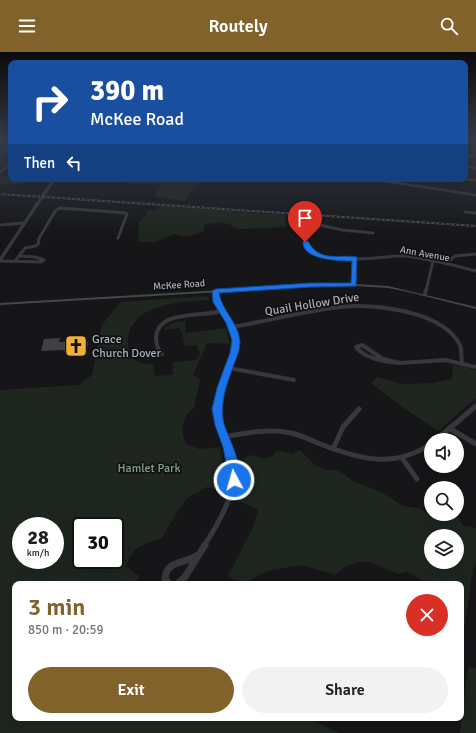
<!DOCTYPE html>
<html lang="en">
<head>
<meta charset="utf-8">
<style>
	body { margin:0; font-family:Signika,sans-serif; background:#f2f2f2; color:#222; height:100vh; display:flex; flex-direction:column; font-size:15px; white-space:nowrap }
	* { box-sizing:border-box; margin:0 }
	p { font-size:13px; color:#767676 }
	.icon { flex:none; width:22px; height:22px; fill:none; stroke:currentColor; stroke-width:2; stroke-linecap:round; stroke-linejoin:round }
	.map { position:relative; flex:1; overflow:hidden }
	.drawer { position:absolute; left:12px; top:529px; width:452px; height:140px; display:flex; flex-direction:column; background:#fff; border-radius:8px; box-shadow:0 4px 16px #0002 }
	.drawer>* { flex:none }
	.hud { position:absolute; left:8px; top:8px; width:460px; height:122px; border-radius:8px; box-shadow:0 4px 16px #0002; background:#1a4fa0; color:#fff; overflow:hidden }
	.buttons { position:absolute; left:424px; top:381px; display:grid; gap:8px }
	.buttons a { display:grid; place-items:center; width:40px; height:40px; border-radius:50%; background:#fff; box-shadow:0 4px 16px #0002; font-size:20px }
	.speed { position:absolute; left:12px; top:465px; display:flex; gap:8px; font-size:20px; font-weight:700; text-align:center }
	.speed>* { display:grid; place-content:center; width:52px; height:52px; border-radius:50%; background:#fff; box-shadow:0 4px 16px #0002; line-height:1 }
	.speed small { font-size:10px; font-weight:400 }
	.speed .limit { border:2px solid #111; border-radius:6px; background:#fff; color:#111 }
	.pin { position:absolute; display:grid; place-items:center; width:34px; height:34px; color:#fff; margin:-41px -17px; border-radius:50% 50% 50% 0; rotate:-45deg; box-shadow:0 0 4px #0007 }
	.pin .icon { rotate:45deg }
	.me { position:absolute; width:44px; margin:-22px; rotate:354deg; stroke-linejoin:round; filter:drop-shadow(0 0 3px #0008) }
	.turn { display:flex; align-items:center; gap:14px; height:84px; padding:0 16px; font-size:18px }
	.turn .icon { width:52px; height:52px; stroke-width:2.5 }
	.turn b { display:block; font-size:28px; line-height:34px }
	.then { display:flex; align-items:center; height:38px; padding:0 16px; background:#0003; gap:8px; font-size:15px }
	.round { display:grid; place-items:center; flex:none; width:42px; height:42px; border-radius:21px; background:#f2f2f2 }
	.overview { display:flex; align-items:center; justify-content:space-between; height:68px; padding:0 16px }
	h1 { font-size:24px; font-weight:600; line-height:30px; color:#80622a }
	.button { display:flex; gap:8px; margin-top:auto; padding:8px 16px }
	.button a { flex:1; height:46px; border-radius:24px; background:#80622a; color:#fff; font-size:16px; font-weight:600; line-height:46px; text-align:center }
	.button a+a { background:#f2f2f2; color:#222 }
	header { display:flex; justify-content:space-between; align-items:center; height:52px; padding:0 16px; background:#80622a; color:#fff; font-size:18px; font-weight:600 }
	.map>svg:first-child { display:block }
</style>
</head>
<body>
<header><svg class="icon" aria-label="menu" viewBox="0 0 24 24"><path d="M4 6h16M4 12h16M4 18h16"/></svg>Routely<svg class="icon" aria-label="search" viewBox="0 0 24 24"><circle cx="10" cy="10" r="6"/><path d="M15 15l6 6"/></svg></header>
<div class="map">
<svg width="476" height="681" viewBox="0 0 476 681">
	<rect width="100%" height="100%" fill="#161618"/>
	<path fill="#1e261f" fill-rule="evenodd" d="M0 88H11V100L0 102Z
		M0 125H11V127H32L24 132H0Z
		M103 127H137L136 129 209 127 191 138 185 149 156 145V138L160 133 122 131H56L59 128 101 129Z
		M161 154 285 163 286 175 238 177C229 170 215 169 204 173V179C193 184 185 186 174 182 160 188 154 193 138 189L139 170 147 163V159L157 158Z
		M206 244 210 248C182 250 135 250 128 285 127 290 129 298 130 304L140 311 153 312 155 324 171 323H173V310L196 308 200 302 196 293 185 294 182 280 179 276 164 278C171 271 176 269 185 269L186 281 226 276 230 292 207 291 193 323 200 327 194 356C182 364 180 379 186 392L199 397 220 395 223 411 224 439 206 435C200 441 194 440 189 445 178 456 170 472 162 486 142 493 135 493 126 514L139 524 135 532H15V666H309L338 681H0V338L78 333 92 323 102 273 120 250ZM21 474H55V508H21ZM81 474H115V508H81Z
		M453 313 466 315 476 319V346L438 379 401 354 371 331 377 325 401 332 432 331 452 327Z
		M277 398 292 402 300 398 314 412 326 418H338L355 430 381 440 403 454 420 456 430 464 440 466 446 462 456 463 463 473 476 476V510L474 512 464 577 461 576V532H430L407 520 398 522 370 510H358L346 514 335 523 302 513 271 518 242 532 228 524 253 475 258 458 239 449 245 427 239 408 251 403 264 406 273 404ZM431 484H457V510H431Z
		M468 615 476 616V681H460Z"/>
	<path fill="#404145" d="M60 286 59 290 87 288 86 290H88L87 296 85 299 64 300 65 298 41 299 44 287Z"/>
	<g fill="none" stroke-linecap="round" stroke-linejoin="round">
		<path stroke="#37383d" stroke-width="2.5" d="M465 104H476
			M465 114 476 116
			M0 120 11 111
			M371 127 476 143
			M461 127 476 128"/>
		<path stroke="#37383d" stroke-width="3" d="M465 160 476 161
			M0 173 24 171
			M373 181 342 178 320 173 308 183 305 189C310 219 384 203 404 204 429 206 452 213 476 219
			M20 204 35 205 44 208
			M0 209 42 210
			M15 209 25 196 36 194 39 191 38 188 56 158 60 156 126 161 127 162 118 186
			M445 212 455 204 476 202
			M354 233 355 206
			M426 239 433 209"/>
		<path stroke="#37383d" stroke-width="4" d="M216 239C218 254 229 264 233 279 241 304 222 326 217 350
			M425 242 426 238
			M232 275C267 269 305 259 340 255 374 251 443 259 460 293 462 298 461 306 462 311
			M362 293 383 307 400 311C386 310 365 307 356 295Z
			M162 302C157 297 156 292 156 285 158 258 202 265 222 259
			M400 311 445 308 476 315
			M229 316 294 328"/>
		<path stroke="#37383d" stroke-width="5" d="M449 376 476 392
			M224 385C246 381 269 376 291 381 302 383 312 389 323 393 362 408 394 416 431 392
			M436 388 476 354
			M333 397 343 375 359 357
			M402 406 417 427
			M204 494C220 469 240 436 231 406 225 387 216 369 217 349"/>
		<path stroke="#37383d" stroke-width="7" d="M169 532 165 526C167 508 184 512 196 504
			M177 532 185 525 205 493"/>
		<path fill="#37383d" fill-rule="evenodd" d="M52 127H56L2 208 0 209V205Z"/>
		<path fill="#45474d" fill-rule="evenodd" d="M340 231 388 234 476 255V257L408 240 388 236 340 233 0 253V251Z"/>
		<g stroke="#4a4c52" stroke-width="2">
			<path id="rail" d="M0 142 476 174"/>
		</g>
		<use href="#rail" stroke="#111113" stroke-width="1" stroke-dasharray="2.5" stroke-linecap="butt"/>
	</g>
	<linearGradient id="sky" x2="0" y2="1"><stop stop-color="#0c0c0d"/><stop offset="0.48" stop-color="#363c48"/><stop offset="1" stop-color="#363c48" stop-opacity="0"/></linearGradient>
	<rect width="476" height="183" fill="url(#sky)"/>
	<path fill="#1a73e8" stroke="#114b97" d="M303 189H308C319 211 339 202 357 205L356 234 311 235 219 241C222 259 238 270 240 289 240 297 237 305 234 312 227 332 219 351 224 372 229 388 245 415 237 431L234 432 230 431 223 395 215 373 212 357 217 336 230 301 232 288 226 271 213 250 212 239 216 237 311 231H351L352 209C339 209 301 208 303 189Z"/>
	<defs>
		<g id="church-square" transform="scale(1.15)"><rect x="-9" y="-9" width="18" height="18" rx="4" fill="#f2b134" stroke="#111113"/><path d="M-1.2-6h2.4v3.5h3.3v2.4h-3.3V6h-2.4V-.1h-3.3v-2.4h3.3Z" fill="#111"/></g>
	</defs>
	<g fill-rule="evenodd">
		<use href="#church-square" x="76" y="294"/>
	</g>
	<g text-anchor="middle" stroke-width="3.5" stroke-linejoin="round" paint-order="stroke">
		<g font-size="10" fill="#a8adb8" stroke="#111113">
			<text transform="translate(425 201) rotate(10)" y="4">Ann Avenue</text>
			<text transform="translate(179 232) rotate(-4)" y="4">McKee Road</text>
		</g>
		<g font-size="12" fill="#a8adb8" stroke="#111113">
			<text transform="translate(312 252) rotate(-9)" y="4">Quail Hollow Drive</text>
		</g>
		<g font-size="12" fill="#a8adb8" stroke="#111113" text-anchor="start">
			<text x="92" y="291">Grace<tspan x="92" dy="14">Church Dover</tspan></text>
		</g>
		<g font-size="12" fill="#7fa381" stroke="#111113">
			<text x="149" y="420">Hamlet Park</text>
		</g>
	</g>
</svg>
<div class="buttons">
<a><svg class="icon" aria-label="sound" viewBox="0 0 24 24"><path d="M4 9h4l5-4v14l-5-4H4zM17 9q2 3 0 6"/></svg></a>
<a><svg class="icon" aria-label="search" viewBox="0 0 24 24"><circle cx="10" cy="10" r="6"/><path d="M15 15l6 6"/></svg></a>
<a><svg class="icon" aria-label="layers" viewBox="0 0 24 24"><path d="M12 4l9 5-9 5-9-5zM3 14l9 5 9-5"/></svg></a>
</div>
<div class="speed"><div>28<small>km/h</small></div><div class="limit">30</div></div>
<div class="pin" style="left:305px;top:190px;background:#d93025"><svg class="icon" aria-label="arrive" viewBox="0 0 24 24"><path d="M6 21V4h12l-3 4 3 4H6"/></svg></div>
<svg class="me" style="left:234px;top:428px" viewBox="-20 -20 40 40"><circle r="17" fill="#1a73e8" stroke="#fff" stroke-width="3"/><path d="M0-11L8 9 0 5-8 9z" fill="#fff"/></svg>
<div class="hud">
<div class="turn"><svg class="icon" aria-label="right" viewBox="0 0 24 24"><path d="M7 20v-9h11M14 6l5 5-5 5"/></svg><div><b>390 m</b>McKee Road</div></div>
<div class="then">Then<svg class="icon" aria-label="left" viewBox="0 0 24 24"><path d="M17 20v-9H6M10 6l-5 5 5 5"/></svg></div>
</div>
<section class="drawer">
<div class="overview"><div><h1>3 min</h1><p>850 m · 20:59</p></div><a class="round" style="background:#d93025;color:#fff"><svg class="icon" aria-label="close" viewBox="0 0 24 24"><path d="M6 6l12 12M18 6L6 18"/></svg></a></div>
<div class="button"><a>Exit</a><a>Share</a></div>
</section>
</div>
</body>
</html>
